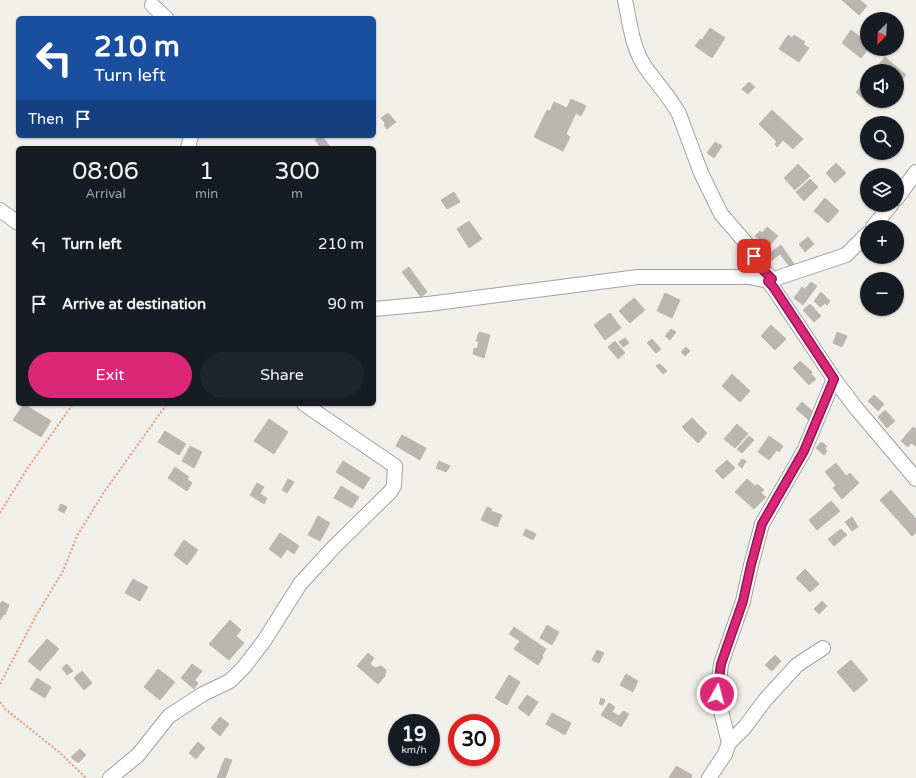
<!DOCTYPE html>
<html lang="en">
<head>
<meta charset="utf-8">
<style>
	body { margin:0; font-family:"Varela Round",sans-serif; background:#20242c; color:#f1f3f6; height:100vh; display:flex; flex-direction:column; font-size:15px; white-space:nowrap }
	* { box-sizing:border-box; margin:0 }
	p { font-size:13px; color:#9ea1a6 }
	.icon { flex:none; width:22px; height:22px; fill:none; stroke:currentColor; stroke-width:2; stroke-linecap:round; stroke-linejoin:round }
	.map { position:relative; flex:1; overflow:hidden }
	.side { position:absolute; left:16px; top:146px; width:360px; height:260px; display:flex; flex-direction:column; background:#171b24; border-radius:6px; box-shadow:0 1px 3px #0004 }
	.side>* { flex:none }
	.hud { position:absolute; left:16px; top:16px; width:360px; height:122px; border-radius:6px; box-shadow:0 1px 3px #0004; background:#1a4fa0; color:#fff; overflow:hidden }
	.needle { width:26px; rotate:204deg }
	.controls { position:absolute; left:860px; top:12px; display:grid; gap:8px }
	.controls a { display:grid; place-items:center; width:44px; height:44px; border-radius:50%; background:#171b24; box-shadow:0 1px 3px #0004; font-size:20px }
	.speed { position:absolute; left:388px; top:714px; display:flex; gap:8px; font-size:20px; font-weight:700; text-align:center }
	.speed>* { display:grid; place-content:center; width:52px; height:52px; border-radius:50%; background:#171b24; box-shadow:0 1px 3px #0004; line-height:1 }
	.speed small { font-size:10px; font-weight:400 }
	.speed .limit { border:6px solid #d22; background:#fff; color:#111 }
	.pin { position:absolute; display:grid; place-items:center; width:34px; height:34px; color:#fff; margin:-17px; border-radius:8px; box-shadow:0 2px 6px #0006 }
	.me { position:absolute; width:44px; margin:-22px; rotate:7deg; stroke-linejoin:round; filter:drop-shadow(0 0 3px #0008) }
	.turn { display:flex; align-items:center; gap:14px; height:84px; padding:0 12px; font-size:18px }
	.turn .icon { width:52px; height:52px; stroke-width:2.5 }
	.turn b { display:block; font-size:28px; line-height:34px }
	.then { display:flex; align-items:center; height:38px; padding:0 12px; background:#0003; gap:8px; font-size:15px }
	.eta { display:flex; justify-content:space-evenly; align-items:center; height:68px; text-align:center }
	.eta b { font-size:24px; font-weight:600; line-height:28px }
	.cta { display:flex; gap:8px; margin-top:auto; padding:8px 12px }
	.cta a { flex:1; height:46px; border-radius:24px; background:#db2777; color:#fff; font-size:16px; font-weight:600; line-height:46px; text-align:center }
	.cta a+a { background:#20242c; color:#f1f3f6 }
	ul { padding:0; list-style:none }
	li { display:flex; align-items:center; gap:12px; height:60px; padding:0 12px }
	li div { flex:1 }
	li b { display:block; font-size:15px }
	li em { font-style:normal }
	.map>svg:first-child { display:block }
</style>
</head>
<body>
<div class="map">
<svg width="916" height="778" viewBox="0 0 916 778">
	<rect width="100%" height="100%" fill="#f0efe9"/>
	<path fill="#b9b5af" stroke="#c1b8ac" d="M842 0H860L867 6 859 15Z
		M710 28 725 38 712 58 695 46 700 39 702 40Z
		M851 30 867 42 868 49 861 58 842 43Z
		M788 35 792 38 794 35 805 42 803 44 809 48 799 62 779 49Z
		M885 57 906 75 897 86V71H873Z
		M749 82 755 87 748 94 742 89Z
		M863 83 867 87V101H872L869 104 856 92Z
		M571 99 586 106 581 116 576 113 566 134 570 137 563 151 534 137 547 110 550 111 554 102 567 108Z
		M772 110 803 139 793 149 783 140 777 147 775 144 777 142 759 124Z
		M388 113 396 122 387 129 384 125 385 123 381 118Z
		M320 136H322L331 148H321L315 140Z
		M715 142 722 146 714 158 707 153Z
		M836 163 846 173 835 183 826 173Z
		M798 164 810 176 795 190 784 178Z
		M810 179 818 187 804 201 796 192Z
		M454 192 460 202 447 209 441 200Z
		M825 198 839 211 828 223 814 211Z
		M469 221 482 239 469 248 457 229Z
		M767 227 778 236 768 247 755 236 760 231 762 233Z
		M808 237 814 244 805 252 799 244Z
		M781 245 794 264 790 267 780 254 770 262 766 256Z
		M409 267 427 292 421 297 402 272Z
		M811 282 817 286 803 305 794 298 802 287 805 289Z
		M821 292 830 301 827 305 825 303 820 307 814 301Z
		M665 293 680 300 672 318 657 311Z
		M634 298 645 310 630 323 619 311Z
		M810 304 821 316 814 322 803 310Z
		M610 313 621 328 605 340 594 325Z
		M771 325 786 339 775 350 761 336Z
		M671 329 676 332 670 340 665 336Z
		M479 332 490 335 484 358 473 354 474 348 477 349 479 342 476 341Z
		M837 332 847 336 842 347 833 343Z
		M625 338 629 343 623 347 619 342Z
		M652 339 661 349 656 353 647 343Z
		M615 341 625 353 618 359 608 347Z
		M686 347 690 351 685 356 681 352Z
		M800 361 812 372 811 374 816 379 809 385 793 368Z
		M660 364 667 371 663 374 656 366Z
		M732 374 750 391 740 402 722 386Z
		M874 395 884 404 878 411 868 401Z
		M802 402 817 415 811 422 796 409Z
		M24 404 51 421 41 437 13 420Z
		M885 410 895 421 887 428 878 417Z
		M692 418 707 433 698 443 682 427Z
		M269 419 288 432 274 454 254 441Z
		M737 424 748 434 735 448 724 439Z
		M913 427 916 429V446L911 443 908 447 901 441Z
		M165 431 186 444 179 455 158 442Z
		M402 435 426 448 420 460 396 446Z
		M749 436 754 440 742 453 737 449Z
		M769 436 783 446 779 452 777 450 769 460 758 452Z
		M821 442 827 446 825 449 827 451 824 455 816 448Z
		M190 446 202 452 194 468 182 461Z
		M742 459 746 461 742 468 738 465Z
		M727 460 735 468 723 479 715 471Z
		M343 461 370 478 363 489 336 472Z
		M439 461 450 466 446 472 436 468Z
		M836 463 846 476 850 473 859 483 842 499 833 488 836 485 825 472Z
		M175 467 189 477 187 479 192 483 187 491 168 478Z
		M288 479 294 482 287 493 282 490Z
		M747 479 755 486 757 484 764 490 761 493 766 497 754 509 735 492Z
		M257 483 264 487 260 494 267 498 264 504 250 495Z
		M341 486 359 497 352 508 334 498Z
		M891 490 916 519V533L912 536 880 500Z
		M831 501 840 511 817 530 809 520Z
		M61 504 67 507 64 513 58 510Z
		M487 507 492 509 491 511 502 515 497 527 481 520Z
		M318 516 330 523 320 541 308 535Z
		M852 517 858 527 852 531 845 522Z
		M526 529 536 534 533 540 523 535Z
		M841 529 847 535 834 546 828 539Z
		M280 533 299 546 294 554 287 549 281 558 269 549Z
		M184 540 198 550 187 565 174 555Z
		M805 569 819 584 810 592 796 578Z
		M133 579 148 587 140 601 125 593Z
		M2 601 9 605 5 615 4 614 0 620V604Z
		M822 601 827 606 819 614 814 609Z
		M230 620 241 630 236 636 244 643 229 660 209 644Z
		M547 625 559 632 552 645 540 638Z
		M514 627 546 649 542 656 543 657 538 665 514 649 520 641 509 634Z
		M47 639 59 649 40 671 28 661Z
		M597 650 604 653 599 663 592 660Z
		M368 653 374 658 370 664 375 668 381 666 386 670 385 676 378 684 357 666Z
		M775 655 781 661 772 671 765 665Z
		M851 660 868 680 854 692 837 672Z
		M67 664 73 671 67 675 62 668Z
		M192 664 202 671 195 680 198 683 194 689 181 678Z
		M158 669 175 682 160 700 144 687Z
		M82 671 92 683 84 690 74 678Z
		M626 674 638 681 633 692 620 685Z
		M509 675 520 682 507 705 495 698Z
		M37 678 51 687 45 698 30 689Z
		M527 695 538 702 529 716 518 708Z
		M601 698 605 700 603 705 599 704Z
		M609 703 615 707 612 712 619 716 623 711 629 714 621 727 601 715Z
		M552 713 571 723 565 735 546 724Z
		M220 717 229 724 220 736 211 728Z
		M198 742 205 748 196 759 189 753Z
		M80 749 86 755 78 763 71 757Z
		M225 758 232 760 225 778H217Z
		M676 766 692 775 691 778H669Z"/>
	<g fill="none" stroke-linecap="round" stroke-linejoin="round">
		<g stroke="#a2a2a2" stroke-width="16">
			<path id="minor" d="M625 0C630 23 632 49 646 68 657 84 670 97 679 114L701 173 721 214 746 243 763 270 772 279
				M152 5 166 18
				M188 148 191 136
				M897 198 916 172
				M0 210 18 223
				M873 227 891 205
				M768 281 846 255 867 234
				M374 309 428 304 638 277H750L768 281 774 289 834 379 856 408 916 479
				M729 743 745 727 765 700 797 665 823 648
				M110 778 138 755 169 716 203 694 230 681 244 667 264 641 300 584 334 547 391 491 394 486 395 466 304 404
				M709 778 725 754 729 743 717 695 721 664 743 601 751 565 762 524 804 451 834 379"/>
		</g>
		<path stroke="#ec977e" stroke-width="2" stroke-dasharray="2 2" stroke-linecap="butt" d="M0 513 27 469 73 404
			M0 684 37 614 63 571 77 536 104 492 167 404
			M0 702 5 709 59 752 86 778"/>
		<use href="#minor" stroke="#fff" stroke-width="14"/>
	</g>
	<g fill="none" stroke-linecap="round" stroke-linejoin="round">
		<g stroke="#8e194d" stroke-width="10">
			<path id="route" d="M717 694 721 664 743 601 751 565 762 524 804 451 834 379 774 288 768 281 772 279 763 270 754 256"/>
		</g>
		<use href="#route" stroke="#db2777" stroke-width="7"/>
	</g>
</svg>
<div class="controls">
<a><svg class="needle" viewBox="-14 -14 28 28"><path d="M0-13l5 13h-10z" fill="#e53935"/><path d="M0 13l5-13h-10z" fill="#9ea1a6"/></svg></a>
<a><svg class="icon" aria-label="sound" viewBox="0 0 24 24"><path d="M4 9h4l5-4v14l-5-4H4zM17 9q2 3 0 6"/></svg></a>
<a><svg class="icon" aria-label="search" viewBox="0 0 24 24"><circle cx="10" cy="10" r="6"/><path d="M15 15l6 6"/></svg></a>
<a><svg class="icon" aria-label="layers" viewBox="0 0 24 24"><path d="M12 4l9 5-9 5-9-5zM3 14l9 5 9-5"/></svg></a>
<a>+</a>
<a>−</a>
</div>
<div class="speed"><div>19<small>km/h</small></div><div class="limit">30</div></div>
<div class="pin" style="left:754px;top:256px;background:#d93025"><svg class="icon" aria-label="arrive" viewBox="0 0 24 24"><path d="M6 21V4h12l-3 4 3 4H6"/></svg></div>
<svg class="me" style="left:717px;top:694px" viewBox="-20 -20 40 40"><circle r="17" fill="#db2777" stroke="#fff" stroke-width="3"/><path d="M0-11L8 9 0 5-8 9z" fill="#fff"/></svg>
<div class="hud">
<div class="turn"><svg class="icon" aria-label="left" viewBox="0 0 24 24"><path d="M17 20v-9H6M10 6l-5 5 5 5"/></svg><div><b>210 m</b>Turn left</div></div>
<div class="then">Then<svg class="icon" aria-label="arrive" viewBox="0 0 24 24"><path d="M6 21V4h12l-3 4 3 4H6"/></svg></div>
</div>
<section class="side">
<div class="eta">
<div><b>08:06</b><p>Arrival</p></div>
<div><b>1</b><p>min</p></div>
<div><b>300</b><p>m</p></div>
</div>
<ul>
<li><svg class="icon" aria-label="left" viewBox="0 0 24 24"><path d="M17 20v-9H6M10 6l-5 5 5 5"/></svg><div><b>Turn left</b></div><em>210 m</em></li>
<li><svg class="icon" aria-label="arrive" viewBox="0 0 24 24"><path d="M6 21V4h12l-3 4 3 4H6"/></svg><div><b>Arrive at destination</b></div><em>90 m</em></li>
</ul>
<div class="cta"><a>Exit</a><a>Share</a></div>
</section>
</div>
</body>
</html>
